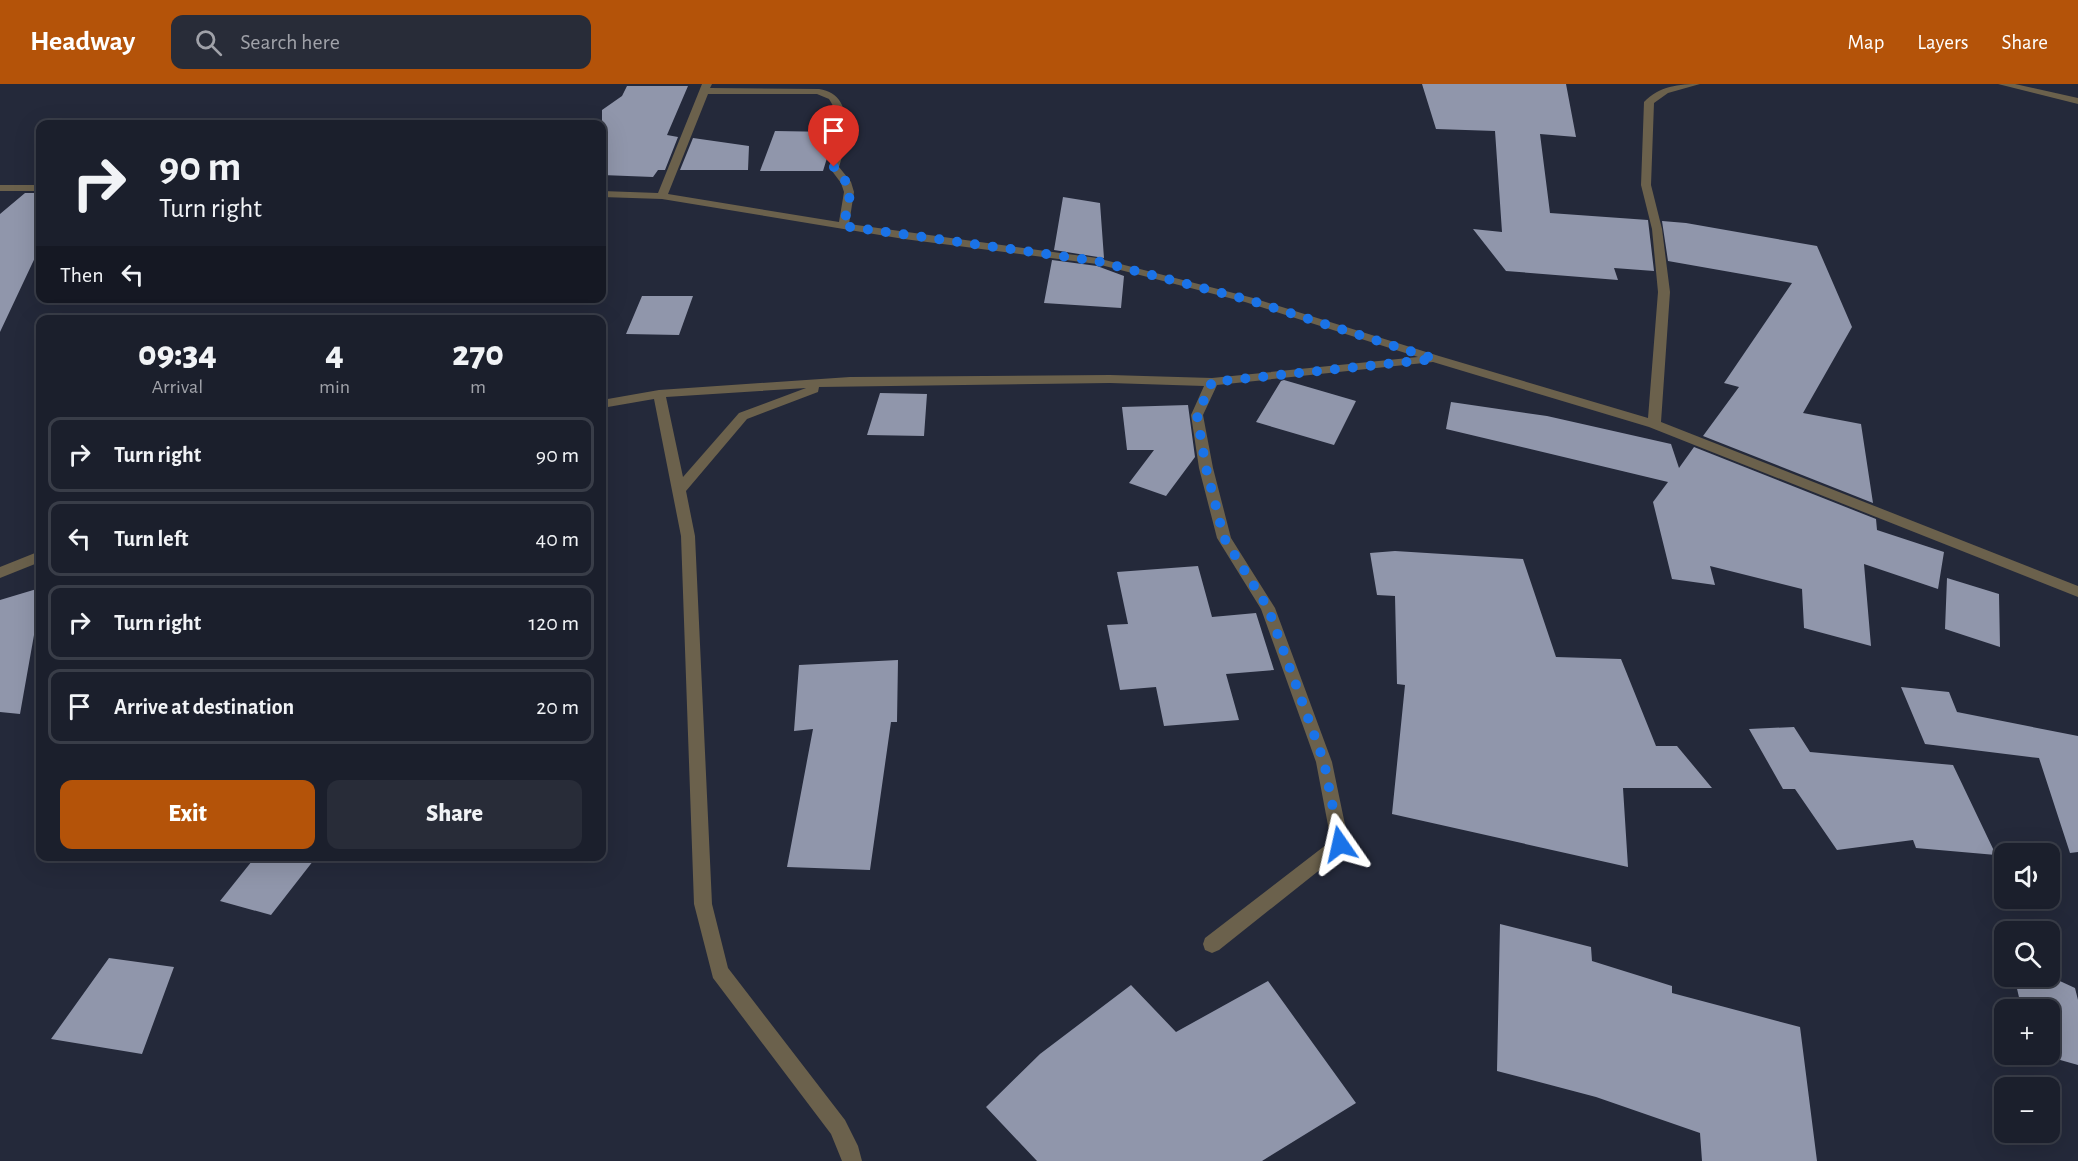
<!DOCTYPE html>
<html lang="en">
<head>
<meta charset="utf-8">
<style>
	body { margin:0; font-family:"Alegreya Sans",sans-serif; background:#282c38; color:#f1f3f6; height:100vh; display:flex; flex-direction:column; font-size:22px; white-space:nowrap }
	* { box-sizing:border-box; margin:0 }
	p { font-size:20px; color:#a0a2a9 }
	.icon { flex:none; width:33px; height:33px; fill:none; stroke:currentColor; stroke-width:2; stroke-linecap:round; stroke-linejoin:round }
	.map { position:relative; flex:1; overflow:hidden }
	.panel { position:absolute; left:36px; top:231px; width:570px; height:546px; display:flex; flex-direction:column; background:#1b1f2c; border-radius:12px; box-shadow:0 6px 24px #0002,0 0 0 2px #393d48 }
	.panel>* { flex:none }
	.banner { position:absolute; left:36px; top:36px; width:570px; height:183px; border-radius:12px; box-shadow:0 6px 24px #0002,0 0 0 2px #393d48; background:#1b1f2c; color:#f1f3f6; overflow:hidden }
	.tools { position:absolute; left:1994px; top:759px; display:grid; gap:12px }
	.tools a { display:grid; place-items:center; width:66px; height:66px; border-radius:12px; background:#1b1f2c; box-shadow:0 6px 24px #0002,0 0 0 2px #393d48; font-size:30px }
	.pin { position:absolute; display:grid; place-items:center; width:51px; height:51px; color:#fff; margin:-62px -26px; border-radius:50% 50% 50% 0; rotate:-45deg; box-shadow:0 0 6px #0007 }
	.pin .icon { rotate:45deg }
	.me { position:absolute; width:66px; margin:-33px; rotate:349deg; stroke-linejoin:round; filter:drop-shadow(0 0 4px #0008) }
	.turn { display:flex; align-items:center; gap:21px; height:126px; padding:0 24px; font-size:27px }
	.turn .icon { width:78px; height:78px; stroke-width:2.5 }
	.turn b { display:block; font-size:42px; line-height:51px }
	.then { display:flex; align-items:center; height:57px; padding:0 24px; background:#0003; gap:12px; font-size:22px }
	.eta { display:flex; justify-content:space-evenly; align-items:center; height:102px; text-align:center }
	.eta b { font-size:36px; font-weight:800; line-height:42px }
	.primary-button { display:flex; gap:12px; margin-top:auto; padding:12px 24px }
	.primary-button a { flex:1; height:69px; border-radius:12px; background:#b45309; color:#fff; font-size:24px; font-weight:800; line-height:69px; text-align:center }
	.primary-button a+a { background:#282c38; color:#f1f3f6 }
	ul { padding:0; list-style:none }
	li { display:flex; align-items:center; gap:18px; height:75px; margin:0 12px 9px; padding:0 12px; border:3px solid #393d48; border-radius:12px }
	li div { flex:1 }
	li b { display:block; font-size:22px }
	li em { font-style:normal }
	header { display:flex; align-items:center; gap:36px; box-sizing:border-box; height:84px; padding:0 30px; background:#b45309; color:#fff }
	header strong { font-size:28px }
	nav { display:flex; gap:33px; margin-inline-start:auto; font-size:21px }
	.search { width:420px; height:54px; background:#282c38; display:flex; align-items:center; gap:15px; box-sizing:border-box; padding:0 21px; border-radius:12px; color:#a0a2a9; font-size:22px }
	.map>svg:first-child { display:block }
</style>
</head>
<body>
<header>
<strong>Headway</strong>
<div class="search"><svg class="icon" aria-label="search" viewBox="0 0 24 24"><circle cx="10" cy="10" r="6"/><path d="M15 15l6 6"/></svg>Search here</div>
<nav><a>Map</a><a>Layers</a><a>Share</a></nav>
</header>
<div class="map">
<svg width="2078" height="1077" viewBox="0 0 2078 1077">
	<rect width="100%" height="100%" fill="#24293a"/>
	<path fill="#9096ab" d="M1422 0H1566L1576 53 1540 50 1550 129 1648 136 1654 187 1614 184 1618 196 1506 187 1473 145 1502 148 1495 47 1436 45Z
		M627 2H688L667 51 678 53 665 86H658L653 93 602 91V26L622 12Z
		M775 47 835 48 823 87H760Z
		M693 54 749 62 748 86H680Z
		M25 109H40V163L0 248V130Z
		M1063 113 1100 119 1104 174 1054 166Z
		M1662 137 1686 139 1817 162 1852 243 1803 329 1861 340 1873 419 1703 352 1739 303 1724 299 1792 199 1668 177Z
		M1052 176 1097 182 1124 192 1121 224 1044 219Z
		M642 212H693L679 251 626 250Z
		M1284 296 1356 317 1334 361 1256 338 1281 297Z
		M880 309 927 310 924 352 867 351Z
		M1451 318 1547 332 1671 360 1679 384 1694 363 1876 435 1877 446 1944 468 1938 505 1864 480 1871 562 1804 544 1802 505 1710 482 1715 501 1672 495 1653 418 1668 398 1446 345Z
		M1188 321 1195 373 1166 412 1129 399 1154 366H1127L1122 323Z
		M1395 467 1523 475 1556 573 1621 575 1656 662H1677L1712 704H1623L1628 783 1392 730 1405 601 1397 600 1395 512 1377 511 1370 469Z
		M1198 482 1212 533 1256 529 1274 586 1226 590 1239 636 1164 642 1156 603 1120 606 1107 541 1128 540 1117 488Z
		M1947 494 1999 510 2000 563 1945 545Z
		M40 504V549L34 551 20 630 0 628V516Z
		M898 576 897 638H891L870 786 787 783 813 645 794 647 799 581Z
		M1901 603 1949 608 1957 628 2078 652V768L2070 769 2039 674 1925 660Z
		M1794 643 1810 668 1953 681 1996 771 1916 764 1913 756 1837 766 1795 705H1783L1749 645Z
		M256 772H317L271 831 220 817Z
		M1500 840 1591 863 1592 877 1672 902V909L1800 943 1817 1077H1702L1700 1049 1596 1013 1497 987Z
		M109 874 174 883 142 970 51 955Z
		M2014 892H2049L2075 904 2078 916V981L2039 970H2049V926H2022Z
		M1268 897 1356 1019 1262 1077H1037L986 1023 1040 970 1131 901 1176 948Z"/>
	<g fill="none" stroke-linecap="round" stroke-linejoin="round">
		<path fill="#6b614c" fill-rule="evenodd" d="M702 0H712L710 4 819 5C856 10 847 58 839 83L851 98 854 108 849 140 1097 174 1253 214 1439 272 1648 334 1658 208 1652 145 1641 101 1644 18C1659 2 1679 0 1700 0L1668 9 1654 19 1651 101 1662 145 1670 208 1661 338 2078 502V513L1649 343 1433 278 1217 301 1203 331 1213 384 1231 454 1275 524 1332 678 1349 760 1346 765 1219 866 1212 869 1205 866 1203 860 1205 854 1331 757 1316 678 1261 525 1217 454 1199 384 1191 331 1204 302 1110 299 819 303 818 308 747 335 686 407 695 452 712 820 728 884 845 1036 858 1062 862 1077H842L831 1050 713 894 694 820 681 452 654 315 602 324V316L659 306 850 293 1110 291 1212 294 1418 273 1245 218 1097 180 904 155 662 115 602 113V107L658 109ZM708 10H817L829 15C843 35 836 62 829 83L841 99 844 108 839 138 668 110ZM806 304 739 329 683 393 666 313Z
			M1998 0H2015L2078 14V20Z
			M0 101H40V107H0Z
			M40 467V478L0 494V483Z"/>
	</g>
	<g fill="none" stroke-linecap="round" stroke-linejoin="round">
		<path stroke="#1a73e8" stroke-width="10" stroke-dasharray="0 18" d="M834 83C836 91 842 92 846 98 854 109 846 129 843 142L1097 177 1249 216 1435 275 1212 298 1197 331 1206 384 1224 454 1268 524 1324 678 1340 760"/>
	</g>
</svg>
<div class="tools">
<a><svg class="icon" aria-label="sound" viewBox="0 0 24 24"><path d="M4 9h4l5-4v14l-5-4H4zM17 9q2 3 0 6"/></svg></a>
<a><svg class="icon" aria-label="search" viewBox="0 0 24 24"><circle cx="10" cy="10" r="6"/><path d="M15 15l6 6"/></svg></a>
<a>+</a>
<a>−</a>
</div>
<div class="pin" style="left:834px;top:83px;background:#d93025"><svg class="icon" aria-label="arrive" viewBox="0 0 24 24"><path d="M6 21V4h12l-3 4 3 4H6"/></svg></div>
<svg class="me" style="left:1340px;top:760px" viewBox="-20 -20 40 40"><path d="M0-17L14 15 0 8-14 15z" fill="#1a73e8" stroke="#fff" stroke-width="4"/></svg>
<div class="banner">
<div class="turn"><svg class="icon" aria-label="right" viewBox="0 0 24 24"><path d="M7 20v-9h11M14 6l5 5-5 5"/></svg><div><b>90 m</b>Turn right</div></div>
<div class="then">Then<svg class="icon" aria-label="left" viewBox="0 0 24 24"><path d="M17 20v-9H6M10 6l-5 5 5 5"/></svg></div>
</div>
<section class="panel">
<div class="eta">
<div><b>09:34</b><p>Arrival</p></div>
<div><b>4</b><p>min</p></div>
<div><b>270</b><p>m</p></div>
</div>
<ul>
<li><svg class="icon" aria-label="right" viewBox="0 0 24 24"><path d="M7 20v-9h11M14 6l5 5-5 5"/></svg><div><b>Turn right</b></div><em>90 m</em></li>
<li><svg class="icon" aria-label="left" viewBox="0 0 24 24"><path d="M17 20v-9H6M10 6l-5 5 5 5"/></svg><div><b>Turn left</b></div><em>40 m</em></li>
<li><svg class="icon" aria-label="right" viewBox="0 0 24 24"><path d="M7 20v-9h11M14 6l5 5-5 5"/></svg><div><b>Turn right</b></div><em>120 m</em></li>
<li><svg class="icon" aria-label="arrive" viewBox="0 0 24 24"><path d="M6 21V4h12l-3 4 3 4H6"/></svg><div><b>Arrive at destination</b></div><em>20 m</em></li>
</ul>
<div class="primary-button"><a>Exit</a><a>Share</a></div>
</section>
</div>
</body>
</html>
